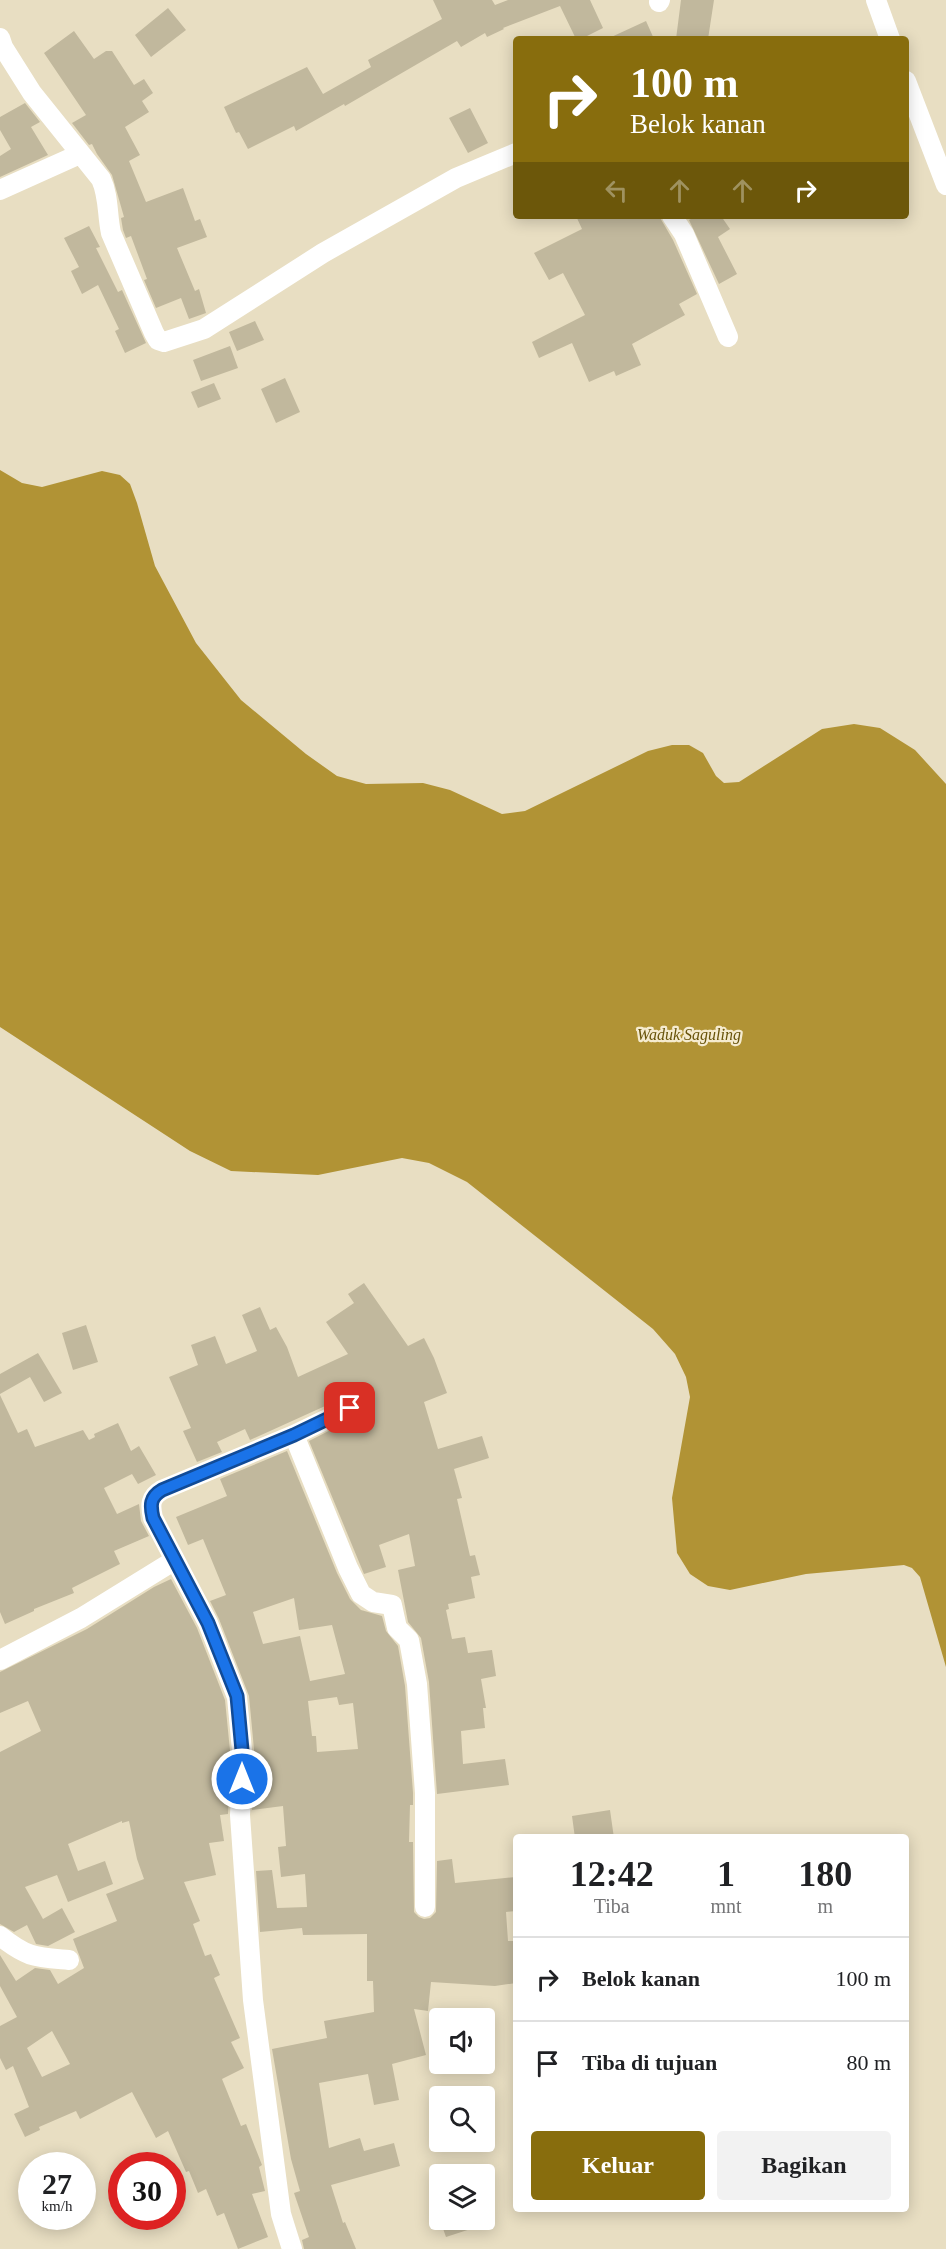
<!DOCTYPE html>
<html lang="id">
<head>
<meta charset="utf-8">
<style>
	body { margin:0; font-family:Georgia,serif; background:#f2f2f2; color:#202124; height:100vh; display:flex; flex-direction:column; font-size:22px; white-space:nowrap }
	* { box-sizing:border-box; margin:0 }
	p { font-size:20px; color:#757577 }
	.icon { flex:none; width:33px; height:33px; fill:none; stroke:currentColor; stroke-width:2; stroke-linecap:round; stroke-linejoin:round }
	.map { position:relative; flex:1; overflow:hidden }
	.drawer { position:absolute; left:513px; top:1834px; width:396px; height:378px; display:flex; flex-direction:column; background:#fff; border-radius:6px; box-shadow:0 3px 15px #0003 }
	.drawer>* { flex:none }
	.hud { position:absolute; left:513px; top:36px; width:396px; height:183px; border-radius:6px; box-shadow:0 3px 15px #0003; background:#886d0d; color:#fff; overflow:hidden }
	.buttons { position:absolute; left:429px; top:2008px; display:grid; gap:12px }
	.buttons a { display:grid; place-items:center; width:66px; height:66px; border-radius:6px; background:#fff; box-shadow:0 3px 15px #0003; font-size:30px }
	.speed { position:absolute; left:18px; top:2152px; display:flex; gap:12px; font-size:30px; font-weight:700; text-align:center }
	.speed>* { display:grid; place-content:center; width:78px; height:78px; border-radius:50%; background:#fff; box-shadow:0 3px 15px #0003; line-height:1 }
	.speed small { font-size:15px; font-weight:400 }
	.speed .limit { border:9px solid #d22; background:#fff; color:#111 }
	.pin { position:absolute; display:grid; place-items:center; width:51px; height:51px; color:#fff; margin:-26px; border-radius:12px; box-shadow:0 3px 9px #0006 }
	.me { position:absolute; width:66px; margin:-33px; rotate:0deg; stroke-linejoin:round; filter:drop-shadow(0 0 4px #0008) }
	.turn { display:flex; align-items:center; gap:21px; height:126px; padding:0 18px; font-size:27px }
	.turn .icon { width:78px; height:78px; stroke-width:2.5 }
	.turn b { display:block; font-size:42px; line-height:51px }
	.lanes { display:flex; align-items:center; height:57px; padding:0 18px; background:#0003; justify-content:center; gap:30px; direction:ltr }
	.lanes .off { opacity:.35 }
	.eta { display:flex; justify-content:space-evenly; align-items:center; height:102px; text-align:center }
	.eta b { font-size:36px; font-weight:700; line-height:42px }
	.action { display:flex; gap:12px; margin-top:auto; padding:12px 18px }
	.action a { flex:1; height:69px; border-radius:6px; background:#886d0d; color:#fff; font-size:24px; font-weight:700; line-height:69px; text-align:center }
	.action a+a { background:#f2f2f2; color:#202124 }
	ul { padding:0; list-style:none }
	li { display:flex; align-items:center; gap:18px; height:84px; padding:0 18px; border-top:2px solid #e0e0e0 }
	li div { flex:1 }
	li b { display:block; font-size:22px }
	li em { font-style:normal }
	.map>svg:first-child { display:block }
</style>
</head>
<body>
<div class="map">
<svg width="946" height="2249" viewBox="0 0 946 2249">
	<rect width="100%" height="100%" fill="#e8dec2"/>
	<path fill="#b19335" d="M0 470 22 483 42 487 102 471 120 475 130 484 137 503 155 566 196 643 241 700 306 754 337 776 366 784 423 783 450 790 502 814 525 811 648 751 672 745H689L703 753 716 776 724 783 739 782 822 729 854 724 880 728 915 750 946 784V1667L920 1577 912 1568 904 1565 806 1574 730 1590 708 1586 690 1574 677 1553 672 1498 690 1397 686 1377 675 1354 653 1329 467 1182 429 1163 402 1158 318 1175 231 1171 190 1151 0 1027Z"/>
	<path fill="#c1b89d" fill-rule="evenodd" d="M433 0H492L495 5 508 0H590L603 28 581 39H576L560 6 503 28 504 29 487 37 485 33 461 47 457 41 345 106 344 104 296 131 294 126 248 149 239 132 236 133 224 107 307 67 323 94 371 67 368 60 442 19Z
		M681 0H714L708 39H676Z
		M168 8 186 30 151 57 135 35Z
		M646 21 654 39H607Z
		M74 31 94 59 106 51H112L134 85 144 79 153 93 142 101 149 112 125 127 140 155 129 161 146 202 183 188 195 221 200 219 207 237 177 248 195 291 199 289 206 313 189 319 181 298 156 308 144 280 147 279 131 236 126 238 123 230 121 218 124 217 112 175 97 154 92 144 89 145 72 123 86 115 44 53Z
		M25 103 40 122 31 127 48 155 0 177V156L11 149 0 130V117Z
		M470 108 488 143 468 153 449 118Z
		M576 216H659L673 240 697 294 679 304 685 315 632 344 641 365 616 376 614 371 589 382 572 343 539 358 532 342 585 315 563 273 549 280 534 253 582 229Z
		M696 216H721L730 229 718 237 737 274 719 284 689 220Z
		M89 226 100 247 96 248 118 292 122 290 146 343 125 353 115 331 119 329 98 285 82 294 71 271 79 267 64 238Z
		M255 321 264 340 237 351 229 332Z
		M230 346 238 368 201 381 193 360Z
		M285 378 300 412 276 423 261 389Z
		M214 383 221 399 198 408 191 392Z
		M364 1283 408 1346 424 1338 434 1358 447 1393 424 1402 438 1449 482 1436 489 1458 454 1469 462 1498 457 1499 470 1556 475 1555 480 1575 471 1577 475 1598 448 1604 449 1609 446 1610 452 1639 465 1637 468 1653 492 1650 496 1676 481 1679 486 1708H483L485 1728 461 1731 463 1764 505 1759 509 1785 437 1794 429 1682 421 1638 408 1622 398 1570 415 1566 409 1534 379 1545 386 1567 364 1574 309 1441 360 1415 362 1408 357 1398 351 1396 345 1397 250 1440 245 1429 217 1442 222 1452 197 1462 183 1431 191 1428 169 1377 198 1365 191 1345 215 1336 226 1364 257 1351 242 1315 260 1307 270 1330 276 1327 287 1347 298 1377 348 1354 326 1322 354 1303 348 1294Z
		M86 1325 98 1362 73 1370 62 1333Z
		M38 1353 62 1393 44 1402 30 1377 0 1394V1374Z
		M0 1395 18 1433 27 1429 35 1447 83 1430 89 1440 95 1437 94 1434 118 1423 131 1451 139 1446 156 1475 138 1484 132 1474 104 1488 117 1514 139 1504 141 1521 149 1536 114 1551 120 1564 72 1588 74 1593 34 1609V1611L5 1624 0 1612Z
		M287 1451 337 1573 350 1599 361 1610 382 1616 386 1631 398 1646 405 1686 413 1793V1805H410L409 1842H413L414 1912 419 1917 424 1919 430 1918 436 1912 437 1861 452 1859 455 1883 516 1877V1911L506 1912 508 1941H516V1983L495 1986 431 1982 428 2011 414 2009 426 2055 392 2064 399 2100 374 2105 368 2074 319 2083 329 2148 360 2138 364 2151 394 2143 400 2166 331 2185 343 2223 345 2222 356 2249H304L302 2240 309 2237 294 2193 300 2191 291 2159 272 2049 327 2038 324 2021 374 2012 373 1981H367V1934L303 1935 302 1928 260 1932 256 1871 272 1870 277 1908 307 1907 305 1874 281 1877 278 1847 286 1846 283 1806 252 1810 255 1760 249 1696 219 1619 210 1601 226 1595 203 1539 188 1545 176 1517 227 1496 220 1479ZM294 1598 299 1630 332 1625 345 1674 310 1681 300 1636 263 1644 253 1612ZM337 1697 339 1705 353 1703 358 1749 317 1752 316 1736H312L308 1701Z
		M171 1579 197 1628 225 1700 231 1761 228 1814 220 1815 224 1841 209 1843 216 1875 184 1882 200 1921 193 1924 205 1956 211 1954 220 1975 214 1978 240 2038 231 2042 244 2068 222 2079 241 2126 246 2124 262 2165 259 2167 265 2191 252 2194 268 2237 238 2249 224 2213 217 2216 206 2189 198 2193 189 2171 186 2172 168 2131 156 2138 132 2092 80 2119 76 2111 39 2127 40 2130 25 2137 14 2114 29 2107 13 2066 6 2070 0 2058V2026L17 2017 0 1986V1955L16 1981 35 1968 50 1970 58 1984 84 1968 73 1939 117 1921 106 1894 144 1879 137 1859 129 1821 122 1823V1821L68 1844 78 1871 105 1861 113 1884 68 1902 57 1875 25 1887 43 1919 62 1908 75 1932 48 1946 36 1944 27 1925 14 1932 0 1924V1752L41 1731 28 1701 0 1713V1672L87 1629 154 1587ZM52 2031 70 2064 42 2077 27 2048Z
		M610 1810 614 1838H575L572 1816Z
		M440 2220H489V2223L446 2237Z"/>
	<g fill="none" stroke-linecap="round" stroke-linejoin="round">
		<path stroke="#fff" stroke-width="20" d="M876 0 890 39
			M659 2 660 0
			M0 38 3 47 32 93 101 179C109 196 107 215 111 233L154 333 158 340 164 342 204 329 323 253 456 178 516 153
			M906 81 946 185
			M0 190 80 154
			M672 216 684 234 728 337
			M294 1435 348 1568 361 1594 373 1602 392 1605 397 1628 409 1640 417 1684 425 1793V1907
			M0 1660 81 1618 175 1560
			M0 1936C28 1958 35 1957 69 1960
			M292 2249 281 2214 253 2000 240 1815 243 1761 237 1697 208 1623 153 1518C150 1505 150 1497 162 1490L294 1435 350 1408"/>
	</g>
	<g fill="none" stroke-linecap="round" stroke-linejoin="round">
		<g stroke="#114b97" stroke-width="15">
			<path id="route" d="M242 1779 243 1761 237 1696 208 1623 153 1518C150 1505 150 1497 162 1490L294 1435 350 1408"/>
		</g>
		<use href="#route" stroke="#1a73e8" stroke-width="10"/>
	</g>
	<g text-anchor="middle" stroke-width="4.5" stroke-linejoin="round" paint-order="stroke">
		<g font-size="16" font-style="italic" fill="#68530a" stroke="#f5ebcf">
			<text x="689" y="1040">Waduk Saguling</text>
		</g>
	</g>
</svg>
<div class="buttons">
<a><svg class="icon" aria-label="sound" viewBox="0 0 24 24"><path d="M4 9h4l5-4v14l-5-4H4zM17 9q2 3 0 6"/></svg></a>
<a><svg class="icon" aria-label="search" viewBox="0 0 24 24"><circle cx="10" cy="10" r="6"/><path d="M15 15l6 6"/></svg></a>
<a><svg class="icon" aria-label="layers" viewBox="0 0 24 24"><path d="M12 4l9 5-9 5-9-5zM3 14l9 5 9-5"/></svg></a>
</div>
<div class="speed"><div>27<small>km/h</small></div><div class="limit">30</div></div>
<div class="pin" style="left:350px;top:1408px;background:#d93025"><svg class="icon" aria-label="arrive" viewBox="0 0 24 24"><path d="M6 21V4h12l-3 4 3 4H6"/></svg></div>
<svg class="me" style="left:242px;top:1779px" viewBox="-20 -20 40 40"><circle r="17" fill="#1a73e8" stroke="#fff" stroke-width="3"/><path d="M0-11L8 9 0 5-8 9z" fill="#fff"/></svg>
<div class="hud">
<div class="turn"><svg class="icon" aria-label="right" viewBox="0 0 24 24"><path d="M7 20v-9h11M14 6l5 5-5 5"/></svg><div><b>100 m</b>Belok kanan</div></div>
<div class="lanes"><svg class="icon off" aria-label="left" viewBox="0 0 24 24"><path d="M17 20v-9H6M10 6l-5 5 5 5"/></svg><svg class="icon off" aria-label="ahead" viewBox="0 0 24 24"><path d="M12 20V5M6 11l6-6 6 6"/></svg><svg class="icon off" aria-label="ahead" viewBox="0 0 24 24"><path d="M12 20V5M6 11l6-6 6 6"/></svg><svg class="icon" aria-label="right" viewBox="0 0 24 24"><path d="M7 20v-9h11M14 6l5 5-5 5"/></svg></div>
</div>
<section class="drawer">
<div class="eta">
<div><b>12:42</b><p>Tiba</p></div>
<div><b>1</b><p>mnt</p></div>
<div><b>180</b><p>m</p></div>
</div>
<ul>
<li><svg class="icon" aria-label="right" viewBox="0 0 24 24"><path d="M7 20v-9h11M14 6l5 5-5 5"/></svg><div><b>Belok kanan</b></div><em>100 m</em></li>
<li><svg class="icon" aria-label="arrive" viewBox="0 0 24 24"><path d="M6 21V4h12l-3 4 3 4H6"/></svg><div><b>Tiba di tujuan</b></div><em>80 m</em></li>
</ul>
<div class="action"><a>Keluar</a><a>Bagikan</a></div>
</section>
</div>
</body>
</html>
